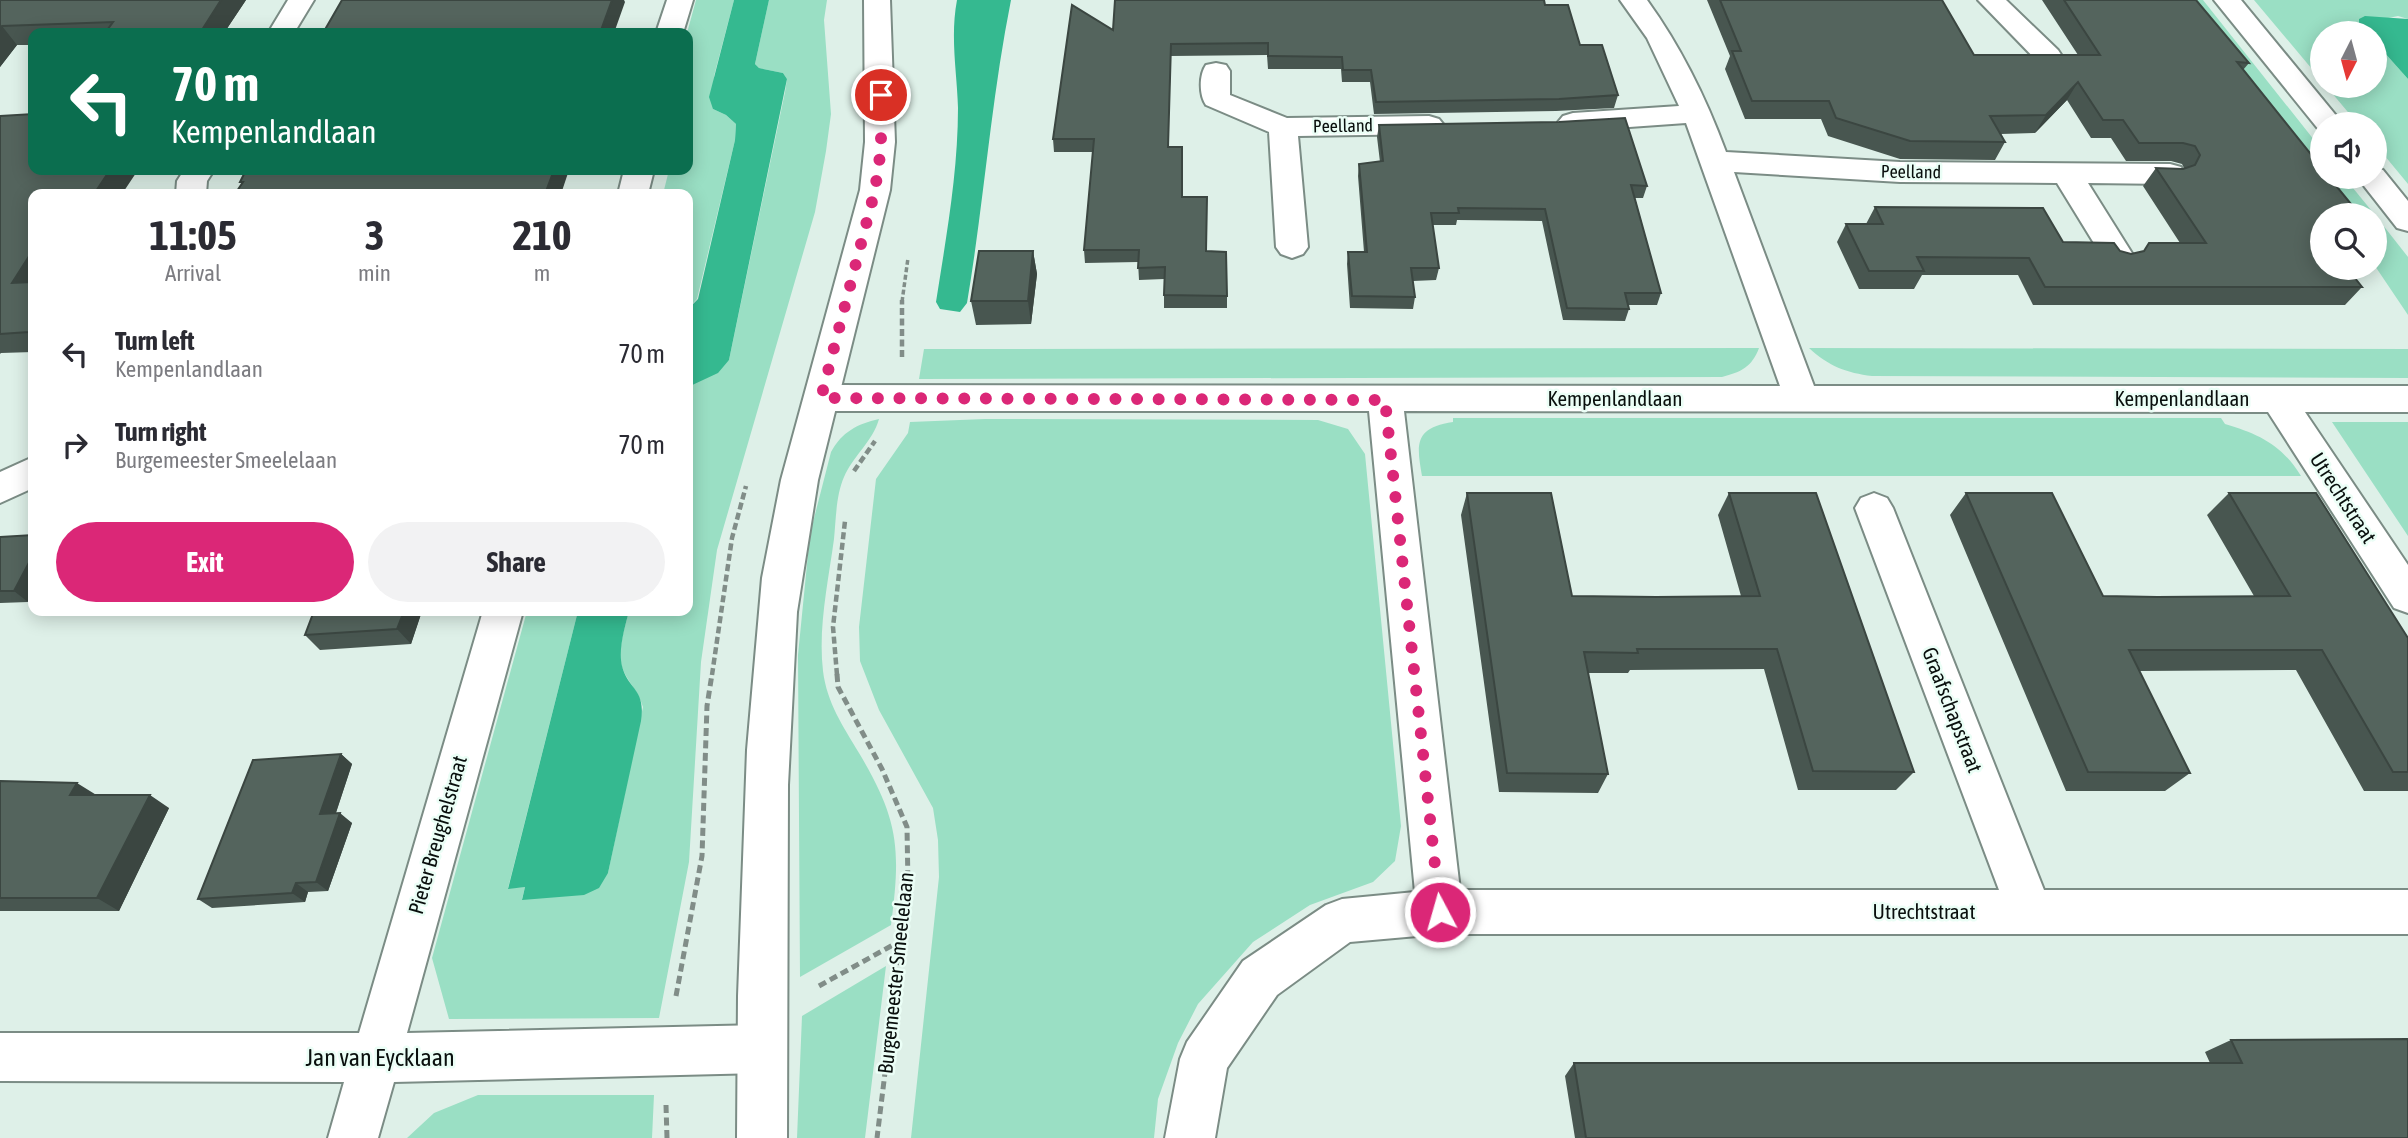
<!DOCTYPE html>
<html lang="en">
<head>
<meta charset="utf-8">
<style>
	body { margin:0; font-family:"Asap Condensed",sans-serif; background:#f2f2f3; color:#2b2b33; height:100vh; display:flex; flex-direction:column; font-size:26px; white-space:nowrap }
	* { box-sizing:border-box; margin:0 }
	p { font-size:23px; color:#7c7c81 }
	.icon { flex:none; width:38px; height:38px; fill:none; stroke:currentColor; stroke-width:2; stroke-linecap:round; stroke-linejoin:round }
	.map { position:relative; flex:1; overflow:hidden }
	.side { position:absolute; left:28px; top:189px; width:665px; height:427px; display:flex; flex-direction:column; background:#fff; border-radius:14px; box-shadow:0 4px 18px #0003 }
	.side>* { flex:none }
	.guide { position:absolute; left:28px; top:28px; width:665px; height:147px; border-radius:14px; box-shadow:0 4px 18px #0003; background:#0b6e4f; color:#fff; overflow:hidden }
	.needle { width:46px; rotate:186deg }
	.controls { position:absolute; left:2310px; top:21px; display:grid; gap:14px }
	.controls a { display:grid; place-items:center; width:77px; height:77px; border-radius:50%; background:#fff; box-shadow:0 4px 18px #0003; font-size:35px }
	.pin { position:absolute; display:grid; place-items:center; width:60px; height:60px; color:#fff; margin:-30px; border:4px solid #fff; border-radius:50%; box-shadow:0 2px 7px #0007 }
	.me { position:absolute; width:77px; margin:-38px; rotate:354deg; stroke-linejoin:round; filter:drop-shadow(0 0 5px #0008) }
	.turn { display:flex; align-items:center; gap:24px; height:147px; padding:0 28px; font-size:32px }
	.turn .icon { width:91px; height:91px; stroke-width:2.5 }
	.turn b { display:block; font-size:49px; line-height:60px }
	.eta { display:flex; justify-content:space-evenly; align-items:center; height:119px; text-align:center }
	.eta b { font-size:42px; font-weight:700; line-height:49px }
	.button { display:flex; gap:14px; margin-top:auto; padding:14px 28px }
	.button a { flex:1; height:80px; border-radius:42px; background:#db2777; color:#fff; font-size:28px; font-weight:700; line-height:80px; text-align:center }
	.button a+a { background:#f2f2f3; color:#2b2b33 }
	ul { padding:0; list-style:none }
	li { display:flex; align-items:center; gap:21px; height:91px; padding:0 28px }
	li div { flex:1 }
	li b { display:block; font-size:26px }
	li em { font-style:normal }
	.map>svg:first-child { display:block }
</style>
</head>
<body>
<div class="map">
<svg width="2408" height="1138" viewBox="0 0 2408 1138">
	<rect width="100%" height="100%" fill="#def0e8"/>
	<path fill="#9adfc4" d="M696 0H734L714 76 713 109 726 115 736 124 735 140 697 299 688 309V194H663L669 170H688L687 33Z
		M769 0H827L824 20 831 114 826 151 815 212 717 550 701 662 689 862 659 1018 449 1019 432 958 527 611H578L508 888 525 887 522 899 608 873 643 707C638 690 626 680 622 667 617 650 625 627 629 611H688V387L729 360 785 92 787 79 783 73 759 68 755 64Z
		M2175 0H2203L2322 150V177H2344L2375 215H2337Z
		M2254 0H2408V19L2398 16 2359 24 2367 33H2322V81Z
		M2375 42 2408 79V184L2375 144V124H2358L2326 86H2375Z
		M2375 215 2408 257V315L2375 266Z
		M1759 348C1752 367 1741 372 1722 377L919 379 924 349Z
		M1809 348 2408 349V378L1872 376C1847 373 1828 366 1809 348Z
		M1453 418H2221L2225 424C2259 434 2282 445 2301 476H1422C1416 443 1415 428 1453 422Z
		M879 419C873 441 853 456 844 477 836 495 836 519 834 539 828 583 818 628 823 671 827 703 843 726 859 753 899 820 901 849 891 925L800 977 798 655 810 534 831 452C842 432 857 424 879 419Z
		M985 419 1318 420 1348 429 1365 454 1401 826 1395 861 1373 882 1310 905 1253 942 1198 1004 1178 1043 1158 1099 1154 1138H911L939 877 938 840 933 808 879 710 860 661 859 627 876 479 908 433 910 422Z
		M2332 422H2408V536Z
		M886 966 865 1138H797L802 1016Z
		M478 1095H654L652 1138H407L434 1113Z"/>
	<path fill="#35b990" d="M734 0H769L755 64 759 68 783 73 787 79 729 360 718 373 688 387V309L698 299 735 140 736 124 726 115 713 109 709 97Z
		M957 0H1011C991 100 984 202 967 303L960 312 940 309 936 302C946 238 958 173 958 108 957 72 950 37 957 0Z
		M2365 16 2408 19V79L2375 42V33H2367L2359 24V19Z
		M578 611H629C625 627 618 649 622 666 628 690 646 688 641 721L608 873 599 888 584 895 522 900 525 887 508 889Z"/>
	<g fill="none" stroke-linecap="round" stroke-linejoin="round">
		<g stroke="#7b8c85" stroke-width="4">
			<path id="minor" d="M288 0H314L294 33H268Z
				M667 0H693L683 33H656Z
				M1620 0H1647C1681 47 1706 98 1726 152L1900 162 2170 164 2181 167 2185 174 2181 181 2170 184 2088 183 2135 258 2130 266 2119 269 2108 266 2057 183 1900 182 1734 172 1814 386H2408V412H2305L2408 565V613L2394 608 2268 412 1404 411 1460 890H1999L1855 508 1861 498 1874 493 1887 498 1893 508 2044 890H2408V934H1440L1350 942 1277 995 1227 1068 1215 1138H1165L1180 1059 1187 1042 1243 961 1326 905 1342 899 1415 892 1369 411H821L809 407 804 398 809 389 821 385 1780 386 1686 123 1573 131 1563 128 1558 122 1563 116 1573 113 1679 106 1647 38Z
				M1978 0H2006L2058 50 2062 56 2058 62 2048 64 2038 62Z
				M2214 0H2241L2343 124H2322V131L2319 130Z
				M1216 63 1226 65 1230 71V95L1287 118 1429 116 1439 119 1444 125 1439 131 1429 134 1298 136 1308 247 1303 254 1292 258 1281 254 1276 247 1269 132 1206 105C1199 95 1199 75 1206 65Z
				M2375 168 2383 170 2408 201V231L2397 228 2357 177H2375Z
				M184 170H214L207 181 206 194H176L177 181Z
				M624 170H654L648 194H618Z
				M33 457V488L0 503V472Z
				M483 611H523L407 1033 761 1025 778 1032 785 1049 778 1066 761 1073 394 1082 378 1138H328L344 1082 0 1081V1033H359Z"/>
		</g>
		<g stroke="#7b8c85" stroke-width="4">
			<path id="tertiary" d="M864 0H890L895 142 890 190 818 480 797 612 788 785 787 1138H737L738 996 747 750 762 578 781 480 860 190 865 142Z"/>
		</g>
		<path stroke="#818d88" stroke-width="3.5" stroke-dasharray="5 2.5" stroke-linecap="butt" d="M902 302 908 258"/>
		<path stroke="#818d88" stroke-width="4.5" stroke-dasharray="7 3.5" stroke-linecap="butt" d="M902 357V300
			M854 471 875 441
			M712 675 732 538 746 486
			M837 675 833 627 845 521"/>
		<path stroke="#818d88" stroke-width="5" stroke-dasharray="8 4.5" stroke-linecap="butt" d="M837 674 838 687 882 769 907 827 908 885 877 1138
			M819 986 900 941
			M676 996 702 856 707 706 712 674
			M666 1105 667 1138"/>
		<use href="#minor" fill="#fff" fill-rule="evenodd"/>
		<use href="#tertiary" fill="#fff" fill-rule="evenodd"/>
	</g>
	<path fill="#485650" d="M0 0H246L224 33H33V45H17L0 67Z
		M1707 0H1942L1974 55H2078L2042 0H2196L2249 63 2243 70 2322 215V268L2362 287 2345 305H2033L2018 275H1922L1914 289H1859L1837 242 1846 224H1866L1875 207 2063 242 2120 251 2131 254 2180 243 2143 186 2156 168H2184L2182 164 2171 161H2126L2111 138H2091L2067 100 2035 133 2001 134 2005 142 1995 160 1900 159 1828 136 1821 119H1745L1725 69 1730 56Z
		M1545 5 1580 45 1618 95 1614 108 1556 111 1374 114 1370 82H1342L1341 69H1268L1267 55 1171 56 1168 147 1182 197 1227 296V308H1164V279L1139 280 1138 262 1085 263 1084 250 1093 152H1054L1053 139 1113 30Z
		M0 116 33 194V352L1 353 0 354Z
		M1379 125 1647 186 1643 198H1635L1661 293 1657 305H1628L1629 309 1625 321 1563 320 1542 221 1457 220 1456 225H1433L1439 268 1436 280 1413 281 1415 297 1413 309 1350 308 1347 264 1348 252H1364L1358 176 1359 164 1380 162 1377 137Z
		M1033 251 1037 274 1031 324 976 325 971 301Z
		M1467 493 1572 596 1656 597 1741 596 1718 515 1729 493 1914 772 1896 790H1798L1764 669 1630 670 1628 673H1588L1608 774 1598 793 1499 792 1461 515Z
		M1966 493 2103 596H2254L2207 515 2229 493 2408 638V791H2364L2296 670 2139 671 2190 773 2165 791H2066L1950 515Z
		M0 537 28 602 0 603Z
		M422 611 411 644 320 650 305 635Z
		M341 754 352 764 336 813 352 823 328 891 308 892 305 902 212 908 198 899Z
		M0 781 96 795 169 808 119 911H0Z
		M2231 1040 2408 1138H1575L1565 1076 1574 1063H2210L2205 1052Z"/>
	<path fill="#3b4641" d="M221 0H246L224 33H200Z
		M612 0H624L625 2 614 33H600Z
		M2 26 17 45 0 67V29Z
		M2078 82 2067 100 2035 133 2046 115Z
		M110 170H138L122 194H86Z
		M554 170H569L561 194H545Z
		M33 250V297L12 283Z
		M1033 251 1037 274 1031 324 1028 301Z
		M33 326V336L29 332Z
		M33 555V592L28 602 14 591Z
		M404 611H422L411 644 397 629Z
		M341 754 352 764 332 824 320 814Z
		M77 783 98 796 70 795Z
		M150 795 169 808 119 911 97 898Z
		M340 813 352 823 328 891 316 882Z
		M296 883 308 892 305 902 292 893Z"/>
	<path fill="#54645d" stroke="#3b4641" stroke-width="2" d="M0 0H221L200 33H105L113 22 2 26 0 29Z
		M342 0H612L600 33H323Z
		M1115 0H1544L1545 5H1568L1580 45H1602L1618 95 1559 99 1376 102 1371 70H1343L1342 57 1268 56V43L1171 44 1168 147H1182V197H1207L1206 251 1226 252 1227 296 1164 295 1165 267 1138 268 1139 250H1084L1094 139H1053L1072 5 1113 30Z
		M1720 0H1942L1974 55H2100L2064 0H2196L2249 63 2237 62 2322 168V177H2329L2360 215H2322V268H2347L2362 287H2045L2029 258 1917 257 1924 271H1869L1846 224H1883L1875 207 2043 208 2063 242 2114 243 2120 251 2131 254 2144 251 2149 243H2206L2156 168 2183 169 2195 165 2200 155 2195 146 2183 143H2139L2123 120H2103L2078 82 2046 115 1990 116 2005 142 1910 141 1836 118 1829 101H1752L1732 51H1741Z
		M33 114V170H110L96 191 86 194H33V250L12 283 33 282V326L29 332 0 334V116Z
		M1625 118 1647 186 1631 185 1661 293H1625L1629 309 1567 308 1545 209 1458 208 1459 213H1431L1439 268H1411L1415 297 1352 296 1348 252H1367L1359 164 1383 161 1379 125 1559 122Z
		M246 170H554L545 194H235L243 182H240Z
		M979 251H1033L1028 301H971Z
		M1467 493H1551L1572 596 1656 597 1760 596 1729 493H1816L1914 772 1813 771 1777 649H1637L1638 653 1584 652 1608 774 1507 773Z
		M1966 493H2052L2103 596 2157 597 2290 596 2229 493H2316L2408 638V772H2393L2322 650H2129L2190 773 2088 772Z
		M33 535V555L14 591H0V537Z
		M314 611H404L397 629 305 635Z
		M341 754 320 814 340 813 316 882 296 883 292 893 198 899 253 760Z
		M0 781 77 783 70 795H150L97 898H0Z
		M2408 1039V1138H1586L1574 1063H2242L2231 1040Z"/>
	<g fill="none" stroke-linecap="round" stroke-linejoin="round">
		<path stroke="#db2777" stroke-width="12" stroke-dasharray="0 21.6" d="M881 95V149L875 190 821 398 1385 400 1440 912"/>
	</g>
	<g text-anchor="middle" stroke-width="5" stroke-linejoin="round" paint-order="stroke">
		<g font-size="18" fill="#090f0d" stroke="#ebfef6">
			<text transform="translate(1343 126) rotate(-1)" y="6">Peelland</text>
			<text transform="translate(1911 172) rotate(1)" y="6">Peelland</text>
		</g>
		<g font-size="21" fill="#090f0d" stroke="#ebfef6">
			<text x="1615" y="406">Kempenlandlaan</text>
			<text x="2182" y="406">Kempenlandlaan</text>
			<text transform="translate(2343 498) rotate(57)" y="7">Utrechtstraat</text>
			<text transform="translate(1952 710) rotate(69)" y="7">Graafschapstraat</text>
			<text transform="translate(438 835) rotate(-74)" y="7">Pieter Breughelstraat</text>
			<text x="1924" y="919">Utrechtstraat</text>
			<text transform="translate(896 973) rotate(-84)" y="7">Burgemeester Smeelelaan</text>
		</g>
		<g font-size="24" fill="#090f0d" stroke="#ebfef6">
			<text x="380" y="1066">Jan van Eycklaan</text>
		</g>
	</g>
</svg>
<div class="controls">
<a><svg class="needle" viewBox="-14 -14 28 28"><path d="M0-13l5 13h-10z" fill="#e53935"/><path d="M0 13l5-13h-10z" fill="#7c7c81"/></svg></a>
<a><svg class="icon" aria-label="sound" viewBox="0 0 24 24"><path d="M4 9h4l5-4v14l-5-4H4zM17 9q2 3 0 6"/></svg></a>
<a><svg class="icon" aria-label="search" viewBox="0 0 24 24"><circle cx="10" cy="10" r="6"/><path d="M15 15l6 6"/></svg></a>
</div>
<div class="pin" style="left:881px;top:95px;background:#d93025"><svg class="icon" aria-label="arrive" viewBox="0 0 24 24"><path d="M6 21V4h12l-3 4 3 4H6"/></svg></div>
<svg class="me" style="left:1440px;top:912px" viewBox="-20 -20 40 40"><circle r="17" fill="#db2777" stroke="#fff" stroke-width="3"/><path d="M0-11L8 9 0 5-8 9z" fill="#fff"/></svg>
<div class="guide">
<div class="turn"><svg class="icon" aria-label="left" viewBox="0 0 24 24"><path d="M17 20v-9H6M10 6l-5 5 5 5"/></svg><div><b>70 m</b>Kempenlandlaan</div></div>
</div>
<section class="side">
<div class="eta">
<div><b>11:05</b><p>Arrival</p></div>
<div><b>3</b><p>min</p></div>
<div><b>210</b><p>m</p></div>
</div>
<ul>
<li><svg class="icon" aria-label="left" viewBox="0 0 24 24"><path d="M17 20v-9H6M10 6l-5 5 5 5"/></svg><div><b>Turn left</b><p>Kempenlandlaan</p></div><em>70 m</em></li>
<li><svg class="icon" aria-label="right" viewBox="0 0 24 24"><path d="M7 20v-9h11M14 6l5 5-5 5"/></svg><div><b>Turn right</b><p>Burgemeester Smeelelaan</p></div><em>70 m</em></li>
</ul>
<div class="button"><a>Exit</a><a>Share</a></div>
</section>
</div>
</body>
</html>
